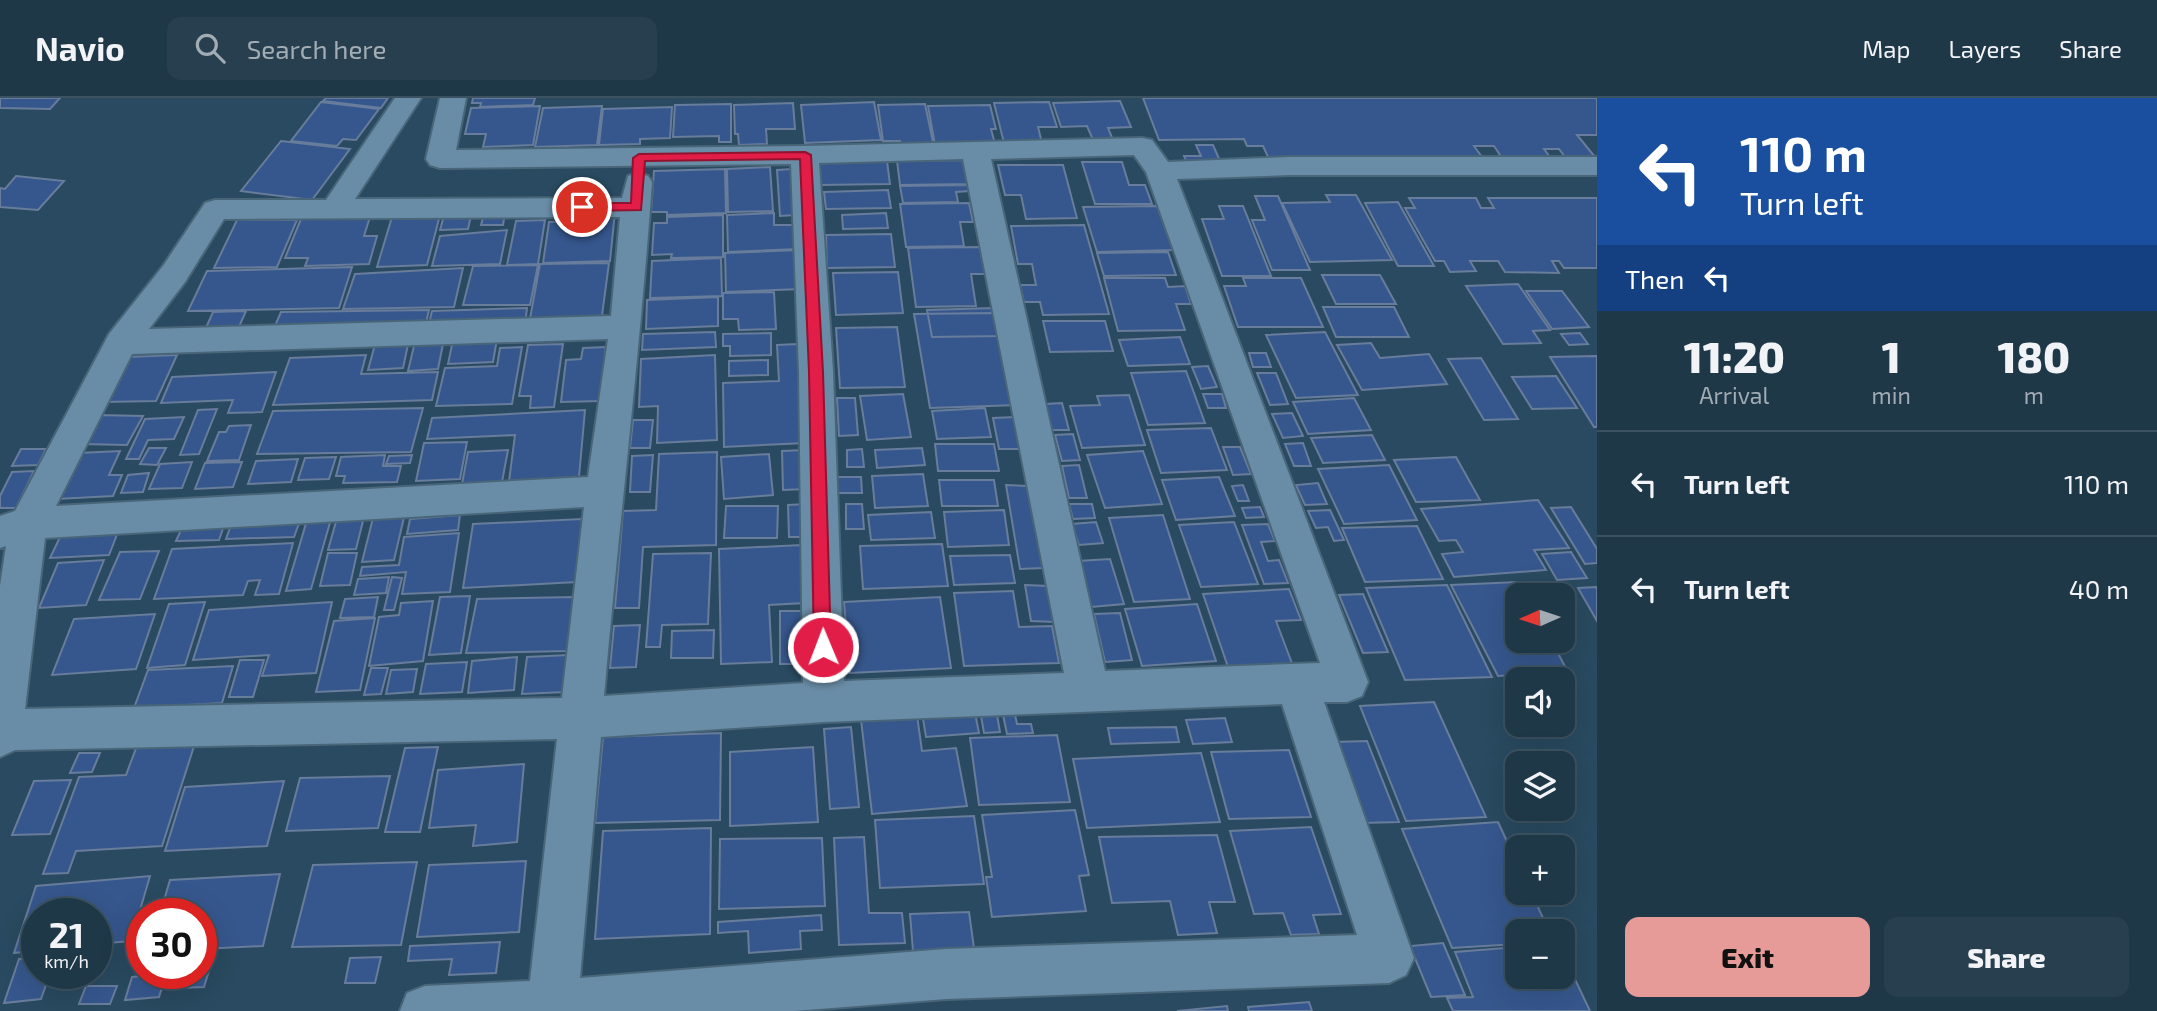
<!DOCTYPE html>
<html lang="en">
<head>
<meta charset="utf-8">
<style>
	body { margin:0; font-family:"Exo 2",sans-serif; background:#273f4f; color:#f1f3f6; height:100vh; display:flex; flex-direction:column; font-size:26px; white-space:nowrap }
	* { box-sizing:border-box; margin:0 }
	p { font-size:23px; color:#a1acb4 }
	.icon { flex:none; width:38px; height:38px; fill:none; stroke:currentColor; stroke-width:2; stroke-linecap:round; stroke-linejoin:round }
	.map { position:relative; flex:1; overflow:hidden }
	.drawer { display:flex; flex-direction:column; background:#1f3848; width:560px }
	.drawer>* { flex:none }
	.banner { background:#1a4fa0; color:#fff; overflow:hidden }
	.needle { width:46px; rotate:267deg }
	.buttons { position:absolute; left:1505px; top:485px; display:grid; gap:14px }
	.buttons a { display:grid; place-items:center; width:70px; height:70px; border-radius:14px; background:#1f3848; box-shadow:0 7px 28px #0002,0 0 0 2px #3c5260; font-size:35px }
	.speed { position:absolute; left:21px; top:800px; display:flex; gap:14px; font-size:35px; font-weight:700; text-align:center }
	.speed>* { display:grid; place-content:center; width:91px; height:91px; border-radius:50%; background:#1f3848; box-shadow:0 7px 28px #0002,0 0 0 2px #3c5260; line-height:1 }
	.speed small { font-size:18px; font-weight:400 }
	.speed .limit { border:10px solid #d22; background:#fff; color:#111 }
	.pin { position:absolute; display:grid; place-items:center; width:60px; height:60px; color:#fff; margin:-30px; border:4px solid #fff; border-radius:50%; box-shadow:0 2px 7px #0007 }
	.me { position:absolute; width:77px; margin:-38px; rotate:359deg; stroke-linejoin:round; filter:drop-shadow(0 0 5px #0008) }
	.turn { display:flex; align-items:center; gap:24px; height:147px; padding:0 28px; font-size:32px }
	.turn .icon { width:91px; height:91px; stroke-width:2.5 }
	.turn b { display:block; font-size:49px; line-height:60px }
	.then { display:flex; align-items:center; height:66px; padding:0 28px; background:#0003; gap:14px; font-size:26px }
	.eta { display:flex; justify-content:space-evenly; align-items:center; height:119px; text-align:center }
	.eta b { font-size:42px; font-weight:800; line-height:49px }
	.cta { display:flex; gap:14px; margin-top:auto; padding:14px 28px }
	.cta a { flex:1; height:80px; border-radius:14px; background:#e69b98; color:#111; font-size:28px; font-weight:800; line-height:80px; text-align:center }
	.cta a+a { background:#273f4f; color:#f1f3f6 }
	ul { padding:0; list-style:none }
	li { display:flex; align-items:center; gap:21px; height:105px; padding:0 28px; border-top:2px solid #3c5260 }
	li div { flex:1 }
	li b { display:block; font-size:26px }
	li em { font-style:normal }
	header { display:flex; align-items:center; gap:42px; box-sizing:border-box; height:98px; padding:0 35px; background:#1f3848; border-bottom:2px solid #3c5260 }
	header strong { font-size:33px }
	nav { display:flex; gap:38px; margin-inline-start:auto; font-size:24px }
	.search { width:490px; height:63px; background:#273f4f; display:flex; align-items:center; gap:18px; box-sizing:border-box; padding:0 24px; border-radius:14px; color:#a1acb4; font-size:26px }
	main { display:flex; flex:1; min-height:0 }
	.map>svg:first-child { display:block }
</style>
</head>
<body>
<header>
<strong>Navio</strong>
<div class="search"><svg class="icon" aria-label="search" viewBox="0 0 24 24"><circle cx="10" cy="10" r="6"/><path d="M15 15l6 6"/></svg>Search here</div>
<nav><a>Map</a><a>Layers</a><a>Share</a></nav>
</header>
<main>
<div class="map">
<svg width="1597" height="913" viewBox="0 0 1597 913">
	<rect width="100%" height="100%" fill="#294a60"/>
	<path fill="#36578d" stroke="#687c9b" stroke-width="2" d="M0 0H60L50 11 0 10Z
		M326 0H388L381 10 323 3Z
		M473 0H535L533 7 480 9 481 5H472Z
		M1143 0H1597V37H1577L1595 59H1565L1559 51H1544L1550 59 1502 60 1494 48H1474L1482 59 1269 61 1263 48H1247L1244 41 1159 42Z
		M1120 3 1131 29 1108 30 1113 42H1093L1087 28 1061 29 1053 5Z
		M321 4 379 11 356 42 343 41 337 48 291 43Z
		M874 4 881 42 805 45 801 7Z
		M1049 4 1057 29H1038L1042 45H1004L994 5Z
		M793 5 795 31H766L767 46 739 47 738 36H735L734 7Z
		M731 6V44H719V38L673 39 675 7Z
		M925 6 934 49 901 50 900 43H883L878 7Z
		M990 7 996 31H991L995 46 935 47 928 8Z
		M540 8 533 47 483 49 486 36H465L471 10Z
		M602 8 597 47 535 49 543 10Z
		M672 9 670 40 640 41V46L599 47 603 11Z
		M281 43 350 51 312 102 241 93Z
		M1196 47H1213L1221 65H1187L1184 58H1201Z
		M963 62 968 86 900 87 897 63Z
		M887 63 890 86 820 87 819 65Z
		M1082 64H1122L1129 87H1145L1152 106H1095Z
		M998 67H1063L1077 120 1026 121 1021 97H1005Z
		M770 69 773 113 728 114 727 71Z
		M725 71 726 115 667 117V114H651L654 73Z
		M792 71 796 117 780 118 777 72Z
		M16 78 64 83 38 112 0 109V90L5 91Z
		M968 87 969 93 956 94 958 104 903 105 900 88Z
		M888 92 891 110 826 111 824 94Z
		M1326 97H1356L1392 162 1310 164 1282 105 1330 104Z
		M1255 98H1278L1310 172H1272L1252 122H1265Z
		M1409 100H1476L1481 110H1494L1488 100H1597V170H1564L1559 163H1552L1559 175 1505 174 1498 163H1470L1476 173 1450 174 1444 163H1435L1405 110H1415Z
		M1398 104 1434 168H1398L1365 105Z
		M969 105 973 124H960L964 148 906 149 900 106Z
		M1157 108 1173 152 1097 154 1083 109Z
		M1219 108H1243L1271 178H1222L1202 121H1224Z
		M472 113 468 131 440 132 445 114Z
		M615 114 610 163 543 165 549 124 577 123 579 115Z
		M505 115 503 127H481L484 116Z
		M774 115V127H797L799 151 728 154 727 117Z
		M886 115 888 130 843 131 842 117Z
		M440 117 427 167 377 169 392 119Z
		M723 117V159L671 160 672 156 652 157 654 125H667V119Z
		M370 119 364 138H377L369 166 305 168 308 160H285L301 121Z
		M237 122H297L277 169 214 170Z
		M545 122 538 166 507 167 516 123Z
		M1084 127 1109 216 1043 217 1040 204H1024L1020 187H1036L1032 166H1018L1011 128Z
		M507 132 500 166 432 168 440 138Z
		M891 136 895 169 827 170 826 137Z
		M982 149 988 176H971L976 208 916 209 908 150Z
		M798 152 801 191 726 194 725 155Z
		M1168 154 1176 177 1104 178 1097 155Z
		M721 160 722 198 650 200 652 163Z
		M609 165 601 225 529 226 540 166Z
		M538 167 530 207H463L473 168Z
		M352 169 339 210 188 213 207 173Z
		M463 170 454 209 343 211 355 176Z
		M898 174 903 215 836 217 833 175Z
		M1322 177H1380L1396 206H1336Z
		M1104 180H1165L1168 189 1185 188 1191 206H1176L1185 232 1118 233Z
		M1243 180H1301L1323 229H1238L1224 188H1246Z
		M1518 186 1550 232 1533 233 1541 245 1503 246 1466 188Z
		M1526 193H1562L1589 229 1552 231Z
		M774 194 776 231 739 232 738 221H723V195Z
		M718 199V228L646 231 647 202Z
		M1323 209H1394L1409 239H1336Z
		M527 210 525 227 428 230 432 213Z
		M994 210 999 238 932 239 927 212Z
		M429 212 425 229 274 230 281 214Z
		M246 213 238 231 205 232 213 214Z
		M996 215 1018 307 930 310 914 216Z
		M1043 223H1105L1113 253 1050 254Z
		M897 229 905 289 840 290 836 230Z
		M715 234 716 249 642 252 643 236Z
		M1325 234 1358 297 1296 300 1266 237Z
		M771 235V257L730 258V248H723V236Z
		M1580 235 1588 246 1569 247 1561 236Z
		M1180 239 1190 266 1128 268 1119 242Z
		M497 241 493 264 448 266 453 242Z
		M409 242 403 270 368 272 376 243Z
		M1371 245 1380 260 1429 256 1447 286 1362 292 1337 247Z
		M443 246 438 271 408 273 414 248Z
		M563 246 554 309 530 310 531 298H519L528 247Z
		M797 246 805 345 724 349 723 285 779 283 777 247Z
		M522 249 512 306 436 308 445 270 497 268 500 250Z
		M606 249 600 303 561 304 566 262 581 261 583 250Z
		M1249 255H1266L1271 269H1253Z
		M177 257 156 303 104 304 126 259Z
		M366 257 361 276 438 274 432 302 273 307 290 260Z
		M715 257 717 342 657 345 658 308 639 309 641 261Z
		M1597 258V329H1594L1550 259Z
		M1481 260 1518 321 1484 322 1448 261Z
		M768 262V277L729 278V263Z
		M1208 268 1217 289 1201 291 1192 269Z
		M1186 273 1205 325 1148 327 1131 275Z
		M276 274 262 314 228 315 233 302 161 305 172 279Z
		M1257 275H1276L1288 306 1270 307Z
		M1556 278 1577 310 1532 311 1512 279Z
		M903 296 911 339 867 342 860 298Z
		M1203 296H1222L1226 310H1208Z
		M1129 297 1145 347 1082 350 1070 308 1100 307 1097 298Z
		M837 300H855L858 337 839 338Z
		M1354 300 1371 332 1308 336 1293 304Z
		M1062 305 1069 332H1052L1045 306Z
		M423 310 411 354 257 356 273 313Z
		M985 310 991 339 937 341 932 313Z
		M217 311 199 356 180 357 198 312Z
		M585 312 579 379 509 383 515 337 427 341 432 320Z
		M1292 315 1303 338 1283 340 1272 316Z
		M98 317 143 318 127 347 82 346Z
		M184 319 174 341 148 342 139 361H126L145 321Z
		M1015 319 1022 351H999L993 320Z
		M633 322H653L650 350H630Z
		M251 327 239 362 207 363 219 334H226L229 328Z
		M1211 330 1227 372 1161 375 1147 332Z
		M1073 336 1080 362 1062 363 1055 337Z
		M1372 337 1385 362 1323 365 1311 340Z
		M467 344 460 381 416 383 424 345Z
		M1303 345 1311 368H1294L1285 346Z
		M935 346H994L999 373H938Z
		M1223 349H1240L1251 376 1233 377Z
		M149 350H166L157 367 140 366Z
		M922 350 925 367 877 370 875 352Z
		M21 351H46L38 367 12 368Z
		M862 351 864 369H847V352Z
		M508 352 502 384 462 386 468 354Z
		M804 352 807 391 783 392 782 353Z
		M120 353 109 377H122L113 398 57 401 78 355Z
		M1143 353 1162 406 1105 410 1087 357Z
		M717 354 716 447 643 449 639 510H615L623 413 656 412 659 356Z
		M769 356 773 397 724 401 721 359Z
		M385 357 383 368H401L397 384 343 385 345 378H336L341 359Z
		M412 357 410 365 386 366 389 358Z
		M653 357 650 394H630L632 358Z
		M336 359 329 381 298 382 305 360Z
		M1456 359 1480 402 1416 404 1394 362Z
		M298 361 291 384 248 386 256 363Z
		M192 364 182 390 149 391 160 366Z
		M242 364 233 389 195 391 205 365Z
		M1079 367 1087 400H1069L1062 368Z
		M1389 367 1417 422 1344 426 1318 371Z
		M34 373 16 410H0V398L12 374Z
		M149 375 143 394 121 395 128 377Z
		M923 376 928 408 875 410 872 378Z
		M837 379H861L862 395H837Z
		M1219 379 1235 418 1176 422 1162 382Z
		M939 382H994L998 408H942Z
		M1318 385 1327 406 1305 407 1296 387Z
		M1006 387 1028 388 1043 470 1020 471Z
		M1243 387 1249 403H1238L1232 388Z
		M1538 402 1569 450 1534 452 1546 472 1454 479 1442 456 1463 454 1456 442 1439 443 1421 411Z
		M806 406 807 439H789L788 407Z
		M846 406H862L864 431H846Z
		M1069 406H1092L1095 420 1073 421Z
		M726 408H778L777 440H724Z
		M1260 409 1264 419 1246 420 1242 410Z
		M1571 409 1597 451V465L1585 466 1551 410Z
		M1004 412 1009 447 948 449 944 414Z
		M1330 412 1344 442 1334 443 1328 429 1316 430 1308 413Z
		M931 414 935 440 871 442 868 417Z
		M405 415 394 462 362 464 374 416Z
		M460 417 458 432 407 436 410 421Z
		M1163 417 1190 501 1134 504 1109 420Z
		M364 419 356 451 328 452 337 420Z
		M301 420 294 439 226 441 233 421Z
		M331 421 311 491 286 493 307 422Z
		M582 421 577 484 463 490 473 426Z
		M226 422 219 442 176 443 185 423Z
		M1096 424 1103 445 1079 447 1072 426Z
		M1234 424 1258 486 1201 489 1179 427Z
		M1268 426 1275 443 1261 444 1268 463 1279 462 1288 485 1264 486 1242 427Z
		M1417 428 1443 481 1365 484 1342 430Z
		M118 434 109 457 50 460 61 437Z
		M459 435 450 494 402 496 406 474 360 478 362 469 399 467 404 439Z
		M293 445 279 496 255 497 260 482 248 483 243 497 154 501 172 451Z
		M942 446 948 488 863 491 860 448Z
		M801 447 805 505 769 507 772 564 721 566 719 451Z
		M159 453 140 501 99 502 120 454Z
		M1571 454 1587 480 1557 482 1542 456Z
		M328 455H357L350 487 320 488Z
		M711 455 708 526 662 527 660 549H646L653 456Z
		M1010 457 1015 485 954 487 950 458Z
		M1110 461 1124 506 1091 509 1078 463Z
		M104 462 86 507 39 510 58 465Z
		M389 479 386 495 354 497 358 481Z
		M392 479 402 480 394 512H384Z
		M1518 484 1526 497H1517V542H1551L1568 574 1498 578 1451 487Z
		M1025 487 1049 488 1055 524 1031 523Z
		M1447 487 1492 579 1405 582 1366 490Z
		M1597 489V523L1578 490Z
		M1289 491 1301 522 1276 523 1293 568 1229 572 1203 496Z
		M1013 493 1019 529 1052 528 1059 565 964 568 954 495Z
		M1363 496 1388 554 1363 555 1339 497Z
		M470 498 461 555 429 557 440 499Z
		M378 499 374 519 340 520 345 501Z
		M574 499 568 553 466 555 477 501Z
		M940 499 951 570 850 575 844 504Z
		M433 503 423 563 369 568 379 519 399 517 401 505Z
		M205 504 185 567 147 570 169 506Z
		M332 504 316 575 262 578 269 557 193 562 209 512Z
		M1197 506 1216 563 1142 568 1125 511Z
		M780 513H808L809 566H780Z
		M1120 515 1132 562 1105 564 1094 516Z
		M155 516 136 571 52 577 74 521Z
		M375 520 360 592 316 594 334 523Z
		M640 527 636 569 610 570 614 528Z
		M714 532 713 560H671L672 533Z
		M568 557 565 594 522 596 527 559Z
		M517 559 514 592 468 595 472 563Z
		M240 562H264L253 599H229Z
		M467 564 462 594 420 596 426 566Z
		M233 568 222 605 134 610 148 572Z
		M371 570H388L381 596 364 597Z
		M417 571 413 594 386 596 391 572Z
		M1434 604 1486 719 1406 723 1360 608Z
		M973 605 979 635 926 639 921 609Z
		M916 610 922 653 956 650 967 708 872 716 860 613Z
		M996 611 1000 634 984 635 980 612Z
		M1002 612H1014L1017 626H1031L1033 635 1007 636Z
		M1225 620 1232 644 1193 646 1186 622Z
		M851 629 859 709 830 711 824 631Z
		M1176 629 1179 644 1111 646 1108 630Z
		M721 635 720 722 595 725 603 639Z
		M1057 637 1070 704 979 707 970 640Z
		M196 642 162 748 76 753 68 775 43 776 79 679 126 677 138 645Z
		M1367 643 1399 724 1362 725 1333 644Z
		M438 649 420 734H385L405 650Z
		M813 649 818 724 730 728V654Z
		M1289 652 1311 719 1229 721 1211 654Z
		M79 655H100L92 674 70 675Z
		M1201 655 1220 724 1087 730 1073 661Z
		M524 666 517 744 473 748 476 727 429 730 438 672Z
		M390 678 378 730 286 733 300 680Z
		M71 682 50 736 12 737 34 683Z
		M284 683 267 748 165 753 185 689Z
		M1075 712 1089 777 1079 778 1086 813 992 819 986 779H992L982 717Z
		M974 718 984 786 880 790 875 722Z
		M1498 724 1517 765V794H1531L1549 833H1517V846L1452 850 1402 731Z
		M1311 729 1341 816 1313 817 1319 836 1291 837 1283 815 1254 816 1230 733Z
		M711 730 710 836 595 841 603 733Z
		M1217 737 1235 804H1209L1217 835 1178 837 1170 803 1112 805 1099 739Z
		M864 739 869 815H902L905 845 839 847 834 740Z
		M822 740 825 808 719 811 720 741Z
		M526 763 519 834 417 839 429 767Z
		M417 764 401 847 292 849 313 767Z
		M280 776 263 848 201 851V816H160L170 782Z
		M150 778 131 843 96 846V816H37V852L14 855 36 788Z
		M969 814 974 850 913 853 910 816Z
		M821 817 822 832 800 833 801 851 749 855 748 833 718 835V824Z
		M500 844 496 875 449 877 452 861 408 863 410 848Z
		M1443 845 1465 897 1431 899 1410 848Z
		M1517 849V878H1563V856L1590 913H1453L1447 900 1473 899 1455 854Z
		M37 859V875H92L91 879 47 884 41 901 4 905 19 861Z
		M381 859 375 885H345L350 860Z
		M212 863 204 889 177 890 182 875H201V864Z
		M166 876 159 899 125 902 132 879Z
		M86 888H117L110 906H79Z
		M1309 904 1312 913H1249L1248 909Z
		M1227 908 1228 913H1177Z"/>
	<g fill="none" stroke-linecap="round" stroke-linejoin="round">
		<g stroke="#496679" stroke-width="4">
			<path id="street" d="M395 0H421L355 101 622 100 628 78 638 75 648 78 652 84C640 256 619 426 604 598L803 585 799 274 791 66 440 70 430 67 426 61 440 0H466L456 52 805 48 1142 40 1152 42 1168 64 1290 59H1597V77H1290L1177 81 1368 584 1362 598 1347 604H1324L1414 860 1406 877 1389 885 946 901 794 913H400L407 895 425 888 530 883 557 641 15 652 0 659V488L6 448 0 450V418L15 413 109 236 163 168 205 105 215 102H326ZM1134 57 1146 74 1320 565 1105 573 991 61ZM963 61 1064 575 844 583 833 274 819 65ZM620 119 611 218 149 231 185 184 224 121ZM608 241 588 379 56 408 132 256ZM584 409 562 600 25 611 45 440ZM1282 606 1357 837 946 851 580 880 601 639 824 624Z"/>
		</g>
		<use href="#street" fill="#6a8da7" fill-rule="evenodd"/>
	</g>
	<path fill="#e11d48" stroke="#92132f" stroke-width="2" d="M805 54 811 57 823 274 831 549 823 556 814 549 809 274 800 61 645 63 641 112 582 113 575 109 582 105H631L633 60 639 56Z"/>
</svg>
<div class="buttons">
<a><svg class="needle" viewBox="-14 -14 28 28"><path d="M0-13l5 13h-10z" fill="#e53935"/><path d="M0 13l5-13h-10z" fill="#a1acb4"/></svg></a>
<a><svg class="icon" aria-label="sound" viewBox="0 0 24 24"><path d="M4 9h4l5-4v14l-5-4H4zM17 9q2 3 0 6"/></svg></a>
<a><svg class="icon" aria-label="layers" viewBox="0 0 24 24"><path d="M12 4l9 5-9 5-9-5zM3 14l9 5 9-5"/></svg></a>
<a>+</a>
<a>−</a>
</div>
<div class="speed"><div>21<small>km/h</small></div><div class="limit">30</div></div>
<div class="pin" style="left:582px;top:109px;background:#d93025"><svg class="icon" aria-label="arrive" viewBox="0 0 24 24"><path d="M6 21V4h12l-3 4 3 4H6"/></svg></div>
<svg class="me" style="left:823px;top:549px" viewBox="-20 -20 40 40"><circle r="17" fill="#e11d48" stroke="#fff" stroke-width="3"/><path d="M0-11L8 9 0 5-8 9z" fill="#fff"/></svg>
</div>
<section class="drawer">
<div class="banner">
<div class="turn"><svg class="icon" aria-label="left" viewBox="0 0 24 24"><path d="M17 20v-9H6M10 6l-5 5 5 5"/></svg><div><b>110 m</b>Turn left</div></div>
<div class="then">Then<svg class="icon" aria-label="left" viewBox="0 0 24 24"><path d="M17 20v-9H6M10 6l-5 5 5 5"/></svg></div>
</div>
<div class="eta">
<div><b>11:20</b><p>Arrival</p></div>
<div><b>1</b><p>min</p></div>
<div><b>180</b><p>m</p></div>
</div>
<ul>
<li><svg class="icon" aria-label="left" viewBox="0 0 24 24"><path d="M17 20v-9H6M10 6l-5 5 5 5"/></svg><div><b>Turn left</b></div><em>110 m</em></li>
<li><svg class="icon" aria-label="left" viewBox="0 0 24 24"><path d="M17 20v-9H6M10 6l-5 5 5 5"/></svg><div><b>Turn left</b></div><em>40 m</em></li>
</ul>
<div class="cta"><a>Exit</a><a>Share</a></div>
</section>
</main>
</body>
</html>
